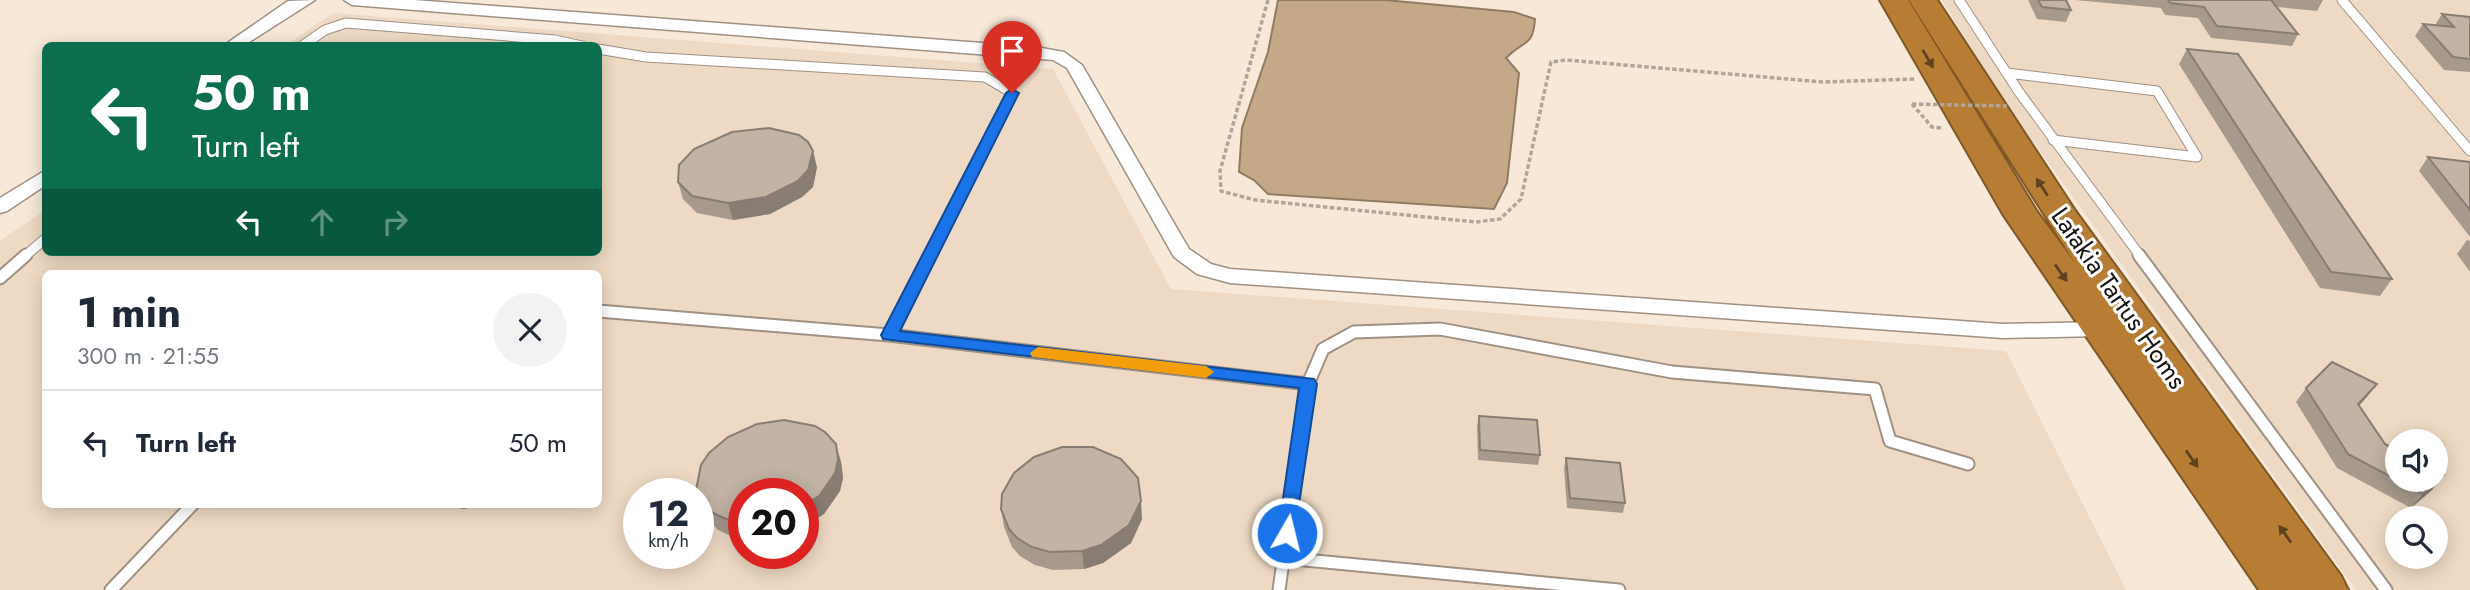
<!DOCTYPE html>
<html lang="en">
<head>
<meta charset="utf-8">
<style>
	body { margin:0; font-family:Jost,sans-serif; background:#f2f2f3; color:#1f2937; height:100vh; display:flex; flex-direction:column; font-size:26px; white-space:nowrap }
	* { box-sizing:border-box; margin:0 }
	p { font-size:23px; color:#747a83 }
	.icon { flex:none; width:38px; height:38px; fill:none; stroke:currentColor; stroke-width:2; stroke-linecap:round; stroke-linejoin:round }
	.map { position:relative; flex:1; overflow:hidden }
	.side { position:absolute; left:42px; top:270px; width:560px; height:238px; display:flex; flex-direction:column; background:#fff; border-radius:10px; box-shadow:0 4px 18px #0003 }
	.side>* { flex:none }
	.banner { position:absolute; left:42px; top:42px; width:560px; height:214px; border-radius:10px; box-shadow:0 4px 18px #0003; background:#0b6e4f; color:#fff; overflow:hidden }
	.buttons { position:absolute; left:2385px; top:429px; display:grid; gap:14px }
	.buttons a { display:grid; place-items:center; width:63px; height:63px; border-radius:50%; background:#fff; box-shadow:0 4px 18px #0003; font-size:35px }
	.speed { position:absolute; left:623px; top:478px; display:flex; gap:14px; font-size:35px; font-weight:700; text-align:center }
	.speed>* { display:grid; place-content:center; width:91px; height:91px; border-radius:50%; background:#fff; box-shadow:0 4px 18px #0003; line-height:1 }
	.speed small { font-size:18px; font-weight:400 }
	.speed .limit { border:10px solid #d22; background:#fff; color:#111 }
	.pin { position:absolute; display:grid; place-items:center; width:60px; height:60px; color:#fff; margin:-72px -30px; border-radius:50% 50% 50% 0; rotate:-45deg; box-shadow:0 0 7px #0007 }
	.pin .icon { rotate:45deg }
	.me { position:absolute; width:77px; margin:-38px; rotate:8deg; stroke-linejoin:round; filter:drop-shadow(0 0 5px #0008) }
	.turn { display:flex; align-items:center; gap:24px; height:147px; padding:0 35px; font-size:32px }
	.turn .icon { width:91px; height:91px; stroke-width:2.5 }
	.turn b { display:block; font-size:49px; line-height:60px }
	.lanes { display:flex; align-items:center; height:66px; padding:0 35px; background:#0003; justify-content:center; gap:35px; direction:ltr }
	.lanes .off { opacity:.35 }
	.round { display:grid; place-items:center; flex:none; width:74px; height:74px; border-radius:37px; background:#f2f2f3 }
	.overview { display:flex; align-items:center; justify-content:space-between; height:119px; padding:0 35px }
	h1 { font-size:42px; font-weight:700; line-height:52px }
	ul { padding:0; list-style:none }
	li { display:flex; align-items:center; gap:21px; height:105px; padding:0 35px; border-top:2px solid #e0e1e3 }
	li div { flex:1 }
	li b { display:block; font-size:26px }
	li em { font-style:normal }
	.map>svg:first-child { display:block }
</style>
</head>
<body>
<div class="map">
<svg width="2470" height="590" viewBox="0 0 2470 590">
	<rect width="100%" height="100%" fill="#f7e8d8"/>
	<path fill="#eedac4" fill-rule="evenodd" d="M1942 0H2470V590H2356L2006 104ZM2398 441H2436V480H2398ZM2398 518H2436V556H2398Z
		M333 13 1053 69 1171 289 2006 351 2126 590H0V241L45 210 46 252H598V46L286 45ZM46 273H598V504H46ZM639 494H698V553H639ZM744 494H803V553H744Z"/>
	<path fill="#c5a888" stroke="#917b63" stroke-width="2" d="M1278 0H1385L1514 12 1535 19C1533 48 1524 39 1506 58L1519 73 1507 183 1494 209 1268 194 1254 180 1239 172 1242 128 1268 52Z"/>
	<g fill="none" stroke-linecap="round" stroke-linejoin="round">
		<g stroke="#9f9183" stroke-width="11">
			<path id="service-far1" d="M1959 0 2019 92 2141 257
				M2342 0 2470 151
				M302 46 325 30 346 23 555 40 582 46
				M598 49 646 57 985 77 1012 93 929 257
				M2007 73 2157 91 2197 157 2053 140
				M24 257 46 238"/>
		</g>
		<g stroke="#9f9183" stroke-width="15">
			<path id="service" d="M2139 255 2386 590
				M0 278 26 255
				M598 311 889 335 1308 384
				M889 335 930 255
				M1284 558 1619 590
				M111 590 193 504
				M1279 590 1308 384 1323 349 1354 332 1440 329 1672 372 1875 389 1890 441 1968 464"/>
		</g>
		<g stroke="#9f9183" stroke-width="3">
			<path id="minor" d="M315 0 243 46H223L288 1Z
				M344 0H414L1036 47 1064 52 1082 65 1189 249 1211 264 1230 269 2003 324 2100 322 2108 324 2111 329 2108 334 2100 336 2003 338 1230 283 1197 274 1174 257 1067 68 1053 60 352 5Z
				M46 170V185L7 211 0 213V198Z"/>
		</g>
		<g stroke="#805827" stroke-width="4">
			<path id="motorway" d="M1880 0H1908L2037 212 2077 266 1909 0H1937L2076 212 2341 576 2348 590H2259L2003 214Z"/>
		</g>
		<path stroke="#b1a599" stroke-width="3.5" stroke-dasharray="4.5 2.5" stroke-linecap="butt" d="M1268 0 1220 171 1221 191 1255 200 1476 222 1500 219 1521 199 1551 62 1566 60 1823 82 1915 79
			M1912 104 1932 127 1942 128"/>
		<use href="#service-far1" stroke="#fff" stroke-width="9"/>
		<use href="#service" stroke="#fff" stroke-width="11"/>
		<use href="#minor" fill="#fff" fill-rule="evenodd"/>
		<use href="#motorway" fill="#b87d35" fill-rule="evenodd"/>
		<path stroke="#b1a599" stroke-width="3.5" stroke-dasharray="4.5 2.5" stroke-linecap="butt" d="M1912 104 2007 106"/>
	</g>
	<path fill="#a79a8d" d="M2028 0H2066L2071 10 2066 22 2037 19Z
		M2075 0H2323L2317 11 2277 7 2298 34 2292 46 2211 38 2198 18 2165 15 2161 8Z
		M2442 14 2470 17V72L2444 70 2415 36 2423 24 2435 25Z
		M2187 49 2392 279 2380 296 2320 288 2179 64Z
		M2428 157 2470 162V237L2419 171Z
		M817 167 813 187 802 197 770 214 733 220 697 213 683 199 678 182Z
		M2467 240 2470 241V272L2457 254Z
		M2377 384 2359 406 2385 444 2444 475 2432 490 2411 508 2337 468 2296 402 2306 388Z
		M1479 416 1540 455 1538 465 1478 460 1477 426Z
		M1566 458 1625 503 1623 513 1567 508 1564 468Z
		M841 462 843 478 840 491 824 514 803 526V494H744V539L733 537 718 530 706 517 699 499Z
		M437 504H491L463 509Z
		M1001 509 1142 519 1131 543 1103 563 1084 569 1053 570 1035 565 1020 556 1012 547 1004 527Z"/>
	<path fill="#887d73" d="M813 151 817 167 813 187 802 197 770 214 733 220 728 203Z
		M2377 384 2366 398 2347 418 2358 404Z
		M836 444 841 462 843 478 840 491 824 514 803 526V505Z
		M2444 475 2432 490 2411 508 2423 494Z
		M1141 501 1142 519 1131 543 1103 563 1084 569 1082 551Z
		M460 504H491L463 509Z"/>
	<path fill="#c2b3a4" stroke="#887d73" stroke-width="2" d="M2038 0H2066L2071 10 2042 7Z
		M2168 0H2271L2298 34 2217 26 2204 7 2170 3Z
		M2442 14 2470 17V59L2453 57 2423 24 2454 27Z
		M2187 49 2238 54 2392 279 2331 272Z
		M769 128 799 135 808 142 813 151 808 170 798 181 766 197 728 203 692 196 678 182 679 165 694 149 732 132Z
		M2428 157 2470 162V210Z
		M2332 362 2377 384 2358 404 2385 444 2398 451V480H2436V471L2444 475 2423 494 2348 454 2306 388Z
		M1479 416 1537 420 1540 455 1480 450Z
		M784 420 815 426 825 432 836 444 838 460 835 473 819 496 803 505V494H744V522L726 519 711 512 699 499 696 490 701 465 709 453 728 437 757 424Z
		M1062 447H1093L1121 459 1138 478 1141 501 1129 525 1101 545 1082 551 1050 552 1032 547 1017 538 1009 529 1001 509 1002 494 1014 473 1034 457Z
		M1566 458 1620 463 1625 503 1570 498Z"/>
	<defs><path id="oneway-solid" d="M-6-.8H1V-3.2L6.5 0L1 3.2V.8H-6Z" transform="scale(1.75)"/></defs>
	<g fill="#5f421f">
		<use href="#oneway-solid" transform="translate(1928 59) rotate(60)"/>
		<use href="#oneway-solid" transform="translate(2042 187) rotate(-123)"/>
		<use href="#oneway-solid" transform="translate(2061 273) rotate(55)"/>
		<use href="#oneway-solid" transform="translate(2192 459) rotate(55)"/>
		<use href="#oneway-solid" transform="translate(2285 534) rotate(-125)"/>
	</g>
	<path fill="#1a73e8" stroke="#114b97" stroke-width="2" d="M1012 89 1019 93 900 331 1314 379 1317 384 1294 538 1287 540 1280 538 1278 533 1299 388 883 339 881 335 1006 93Z"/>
	<path fill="#f59e0b" d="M1038 347 1206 366 1214 372 1206 378 1032 357 1030 353Z"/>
	<g text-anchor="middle" stroke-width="6" stroke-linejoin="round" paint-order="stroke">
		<g font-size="26" fill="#17120d" stroke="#fff">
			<text transform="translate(2119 298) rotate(55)" y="9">Latakia Tartus Homs</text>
		</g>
	</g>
</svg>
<div class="buttons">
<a><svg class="icon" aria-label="sound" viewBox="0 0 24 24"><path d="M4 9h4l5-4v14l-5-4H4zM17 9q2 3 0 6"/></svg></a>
<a><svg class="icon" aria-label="search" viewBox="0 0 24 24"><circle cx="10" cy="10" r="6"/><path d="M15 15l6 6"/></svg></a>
</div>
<div class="speed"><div>12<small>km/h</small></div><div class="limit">20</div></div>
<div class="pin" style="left:1012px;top:93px;background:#d93025"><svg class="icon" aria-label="arrive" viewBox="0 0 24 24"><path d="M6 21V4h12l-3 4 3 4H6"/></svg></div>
<svg class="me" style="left:1287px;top:533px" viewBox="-20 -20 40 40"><circle r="17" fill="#1a73e8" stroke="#fff" stroke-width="3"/><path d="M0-11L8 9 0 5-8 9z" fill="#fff"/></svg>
<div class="banner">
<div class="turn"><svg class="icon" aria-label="left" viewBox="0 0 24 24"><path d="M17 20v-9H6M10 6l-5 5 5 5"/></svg><div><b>50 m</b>Turn left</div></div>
<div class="lanes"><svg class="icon" aria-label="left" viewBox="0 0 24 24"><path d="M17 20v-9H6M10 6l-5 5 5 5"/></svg><svg class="icon off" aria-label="ahead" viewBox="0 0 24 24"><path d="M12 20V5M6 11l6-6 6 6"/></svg><svg class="icon off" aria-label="right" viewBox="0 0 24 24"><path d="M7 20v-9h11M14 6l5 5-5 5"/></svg></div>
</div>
<section class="side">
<div class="overview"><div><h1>1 min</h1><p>300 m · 21:55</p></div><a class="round"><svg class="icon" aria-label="close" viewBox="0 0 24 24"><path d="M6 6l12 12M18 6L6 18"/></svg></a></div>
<ul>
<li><svg class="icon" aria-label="left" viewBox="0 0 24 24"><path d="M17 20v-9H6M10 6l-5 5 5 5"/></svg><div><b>Turn left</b></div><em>50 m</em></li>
</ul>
</section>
</div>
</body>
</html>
